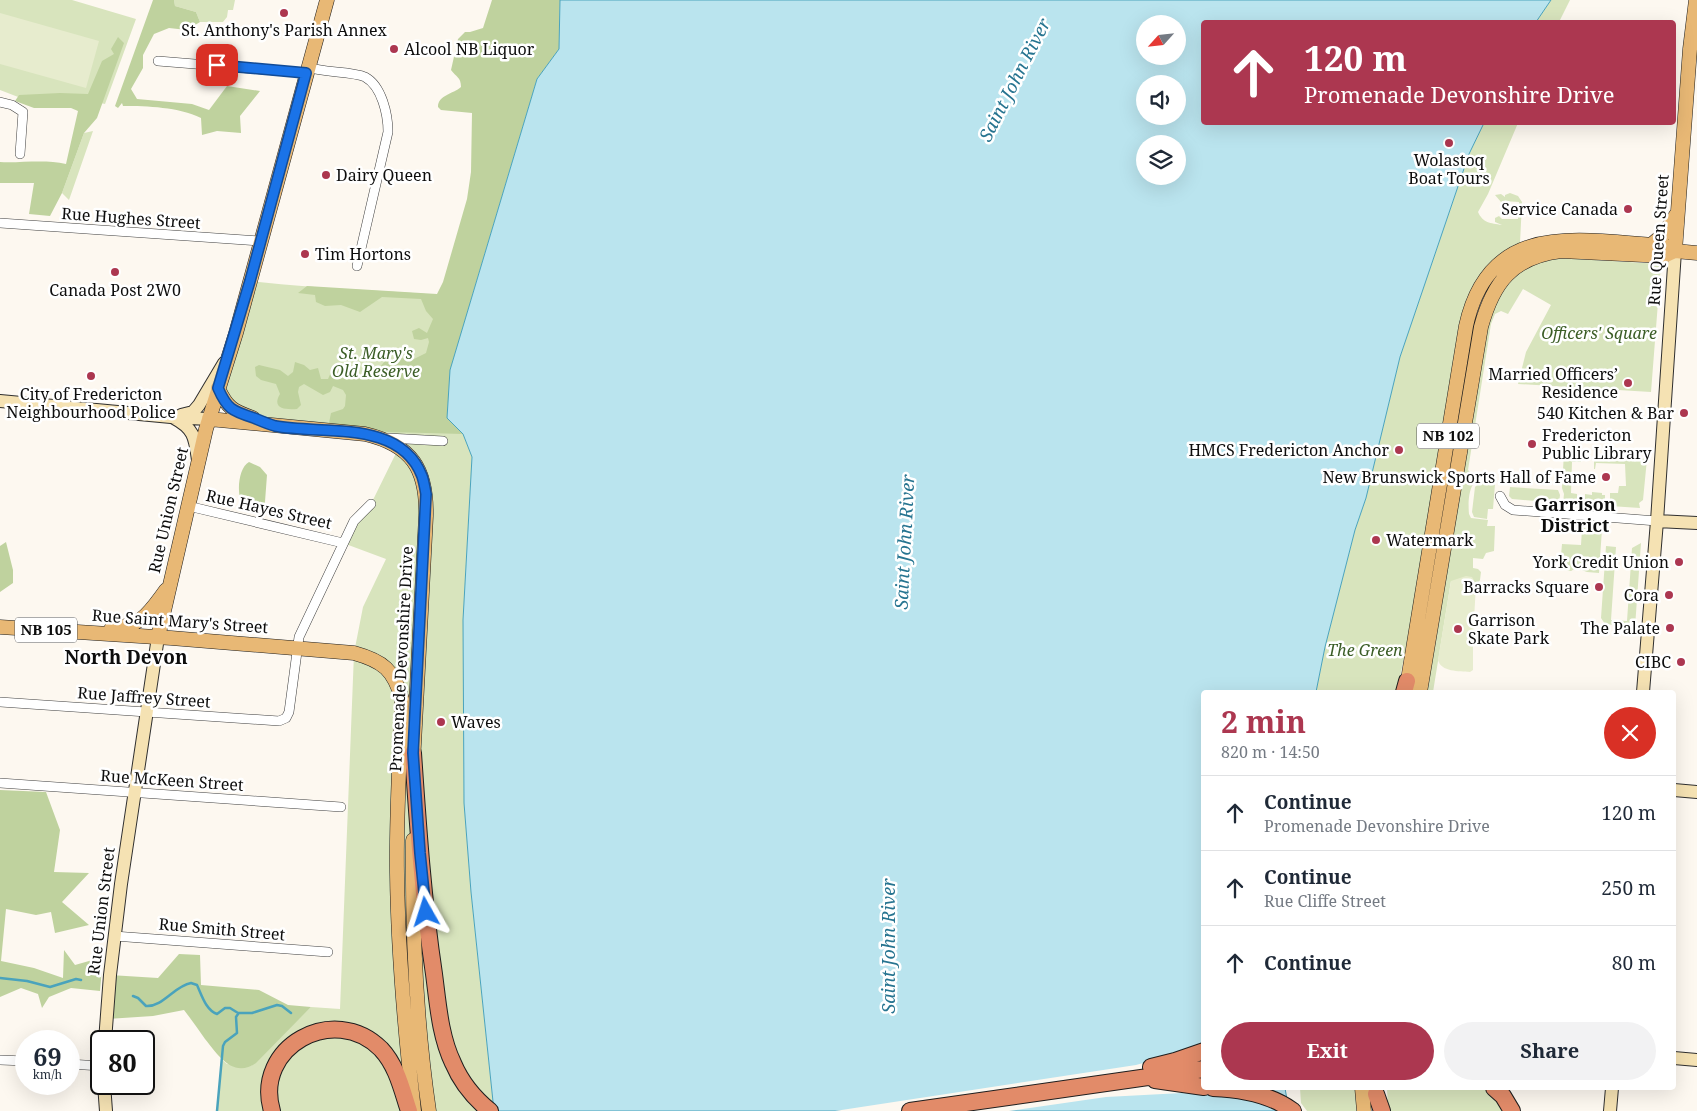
<!DOCTYPE html>
<html lang="en">
<head>
<meta charset="utf-8">
<style>
	body { margin:0; font-family:"Noto Serif",serif; background:#f2f2f3; color:#1f2937; height:100vh; display:flex; flex-direction:column; font-size:19px; white-space:nowrap }
	* { box-sizing:border-box; margin:0 }
	p { font-size:16px; color:#747a83 }
	.icon { flex:none; width:28px; height:28px; fill:none; stroke:currentColor; stroke-width:2; stroke-linecap:round; stroke-linejoin:round }
	.map { position:relative; flex:1; overflow:hidden }
	.panel { position:absolute; left:1201px; top:690px; width:475px; height:400px; display:flex; flex-direction:column; background:#fff; border-radius:5px; box-shadow:0 5px 20px #0002 }
	.panel>* { flex:none }
	.banner { position:absolute; left:1201px; top:20px; width:475px; height:105px; border-radius:5px; box-shadow:0 5px 20px #0002; background:#ac3750; color:#fff; overflow:hidden }
	.needle { width:32px; rotate:243deg }
	.fabs { position:absolute; left:1136px; top:15px; display:grid; gap:10px }
	.fabs a { display:grid; place-items:center; width:50px; height:50px; border-radius:50%; background:#fff; box-shadow:0 5px 20px #0002; font-size:25px }
	.speed { position:absolute; left:15px; top:1030px; display:flex; gap:10px; font-size:25px; font-weight:700; text-align:center }
	.speed>* { display:grid; place-content:center; width:65px; height:65px; border-radius:50%; background:#fff; box-shadow:0 5px 20px #0002; line-height:1 }
	.speed small { font-size:12px; font-weight:400 }
	.speed .limit { border:2px solid #111; border-radius:8px; background:#fff; color:#111 }
	.pin { position:absolute; display:grid; place-items:center; width:42px; height:42px; color:#fff; margin:-21px; border-radius:10px; box-shadow:0 2px 8px #0006 }
	.me { position:absolute; width:55px; margin:-28px; rotate:354deg; stroke-linejoin:round; filter:drop-shadow(0 0 4px #0008) }
	.turn { display:flex; align-items:center; gap:18px; height:105px; padding:0 20px; font-size:22px }
	.turn .icon { width:65px; height:65px; stroke-width:2.5 }
	.turn b { display:block; font-size:35px; line-height:42px }
	.round { display:grid; place-items:center; flex:none; width:52px; height:52px; border-radius:26px; background:#f2f2f3 }
	.summary { display:flex; align-items:center; justify-content:space-between; height:85px; padding:0 20px }
	h1 { font-size:30px; font-weight:700; line-height:38px; color:#ac3750 }
	.button { display:flex; gap:10px; margin-top:auto; padding:10px 20px }
	.button a { flex:1; height:58px; border-radius:30px; background:#ac3750; color:#fff; font-size:20px; font-weight:700; line-height:58px; text-align:center }
	.button a+a { background:#f2f2f3; color:#1f2937 }
	ul { padding:0; list-style:none }
	li { display:flex; align-items:center; gap:15px; height:75px; padding:0 20px; border-top:1px solid #e0e1e3 }
	li div { flex:1 }
	li b { display:block; font-size:19px }
	li em { font-style:normal }
	.map>svg:first-child { display:block }
</style>
</head>
<body>
<div class="map">
<svg width="1697" height="1111" viewBox="0 0 1697 1111">
	<rect width="100%" height="100%" fill="#fdf8f0"/>
	<path fill="#d8e4bd" d="M0 0H72L136 19 105 104 83 99 26 100 0 90Z
		M174 0H235L233 10H228L227 17 223 22H200L196 12 175 6Z
		M1551 0H1570L1559 22H1536Z
		M1484 123H1518L1488 194 1478 212C1483 223 1490 223 1502 225L1495 222V218L1499 216 1502 219H1518L1519 202 1503 201 1501 202 1495 195 1501 194 1505 197V195L1510 193 1518 196 1522 202 1520 243 1504 253 1482 274 1397 692H1316L1325 647 1355 530 1366 498 1400 357 1469 154Z
		M93 131 69 200 62 193 84 133Z
		M1562 258 1661 264 1651 392 1518 384 1526 352 1551 305 1523 289 1508 314 1501 311 1495 314 1491 324 1468 470 1472 474 1477 473 1481 479C1468 481 1468 503 1469 514L1471 518 1488 520 1487 526H1495L1494 551 1486 553 1483 559 1473 558V568L1478 569 1481 572 1480 580 1475 589 1476 584 1451 581 1433 692H1426L1489 319 1494 301 1518 273 1538 262Z
		M250 281C323 290 398 290 471 298L463 434 472 457 463 620 464 803 471 892 494 1111H217L221 1059 227 1064 251 1066 311 1007 340 1009 354 653 363 607 386 559 343 543 371 504 399 447 380 437 275 426 239 413 218 388Z
		M1564 452 1581 454V462H1572L1571 493 1577 494V504L1563 503 1564 494 1562 488Z
		M1594 455 1647 459 1643 500 1639 503 1640 508 1610 506V493H1618L1619 486H1626L1625 464 1596 463 1595 469H1594Z
		M1479 483 1495 484 1493 509H1488L1487 519 1474 517 1472 512 1475 487Z
		M1510 487 1558 490 1560 495 1559 503 1512 499 1509 496Z
		M1592 492 1602 493V495H1605V506L1585 504V494L1592 495Z
		M1564 526 1602 529 1599 573 1587 572 1576 568 1571 571 1566 570 1567 556 1561 555 1562 544 1581 545 1582 529Z
		M1641 543 1635 627 1605 624 1601 618 1606 546 1616 547 1611 620 1627 621 1632 548Z
		M1300 1088H1355L1357 1111H1307L1301 1103Z
		M1387 1088H1487L1507 1111H1388Z"/>
	<path fill="#bfd29e" d="M153 0H174L175 6 196 12 200 22 187 30 169 28 154 34 143 55V68L131 89 137 99 192 104 209 110 227 86 260 91 240 116 241 133 217 131 202 135 201 118C178 107 148 106 123 106L122 103 118 108 115 106Z
		M492 0H560L559 49 537 79 450 370 447 418 463 434 388 432 329 423 331 413 343 409 345 406 346 395 343 390 333 386 330 392 323 395 304 384 299 387 298 392 301 405 297 409C286 410 271 409 280 394L276 384 261 380 256 376 255 367 259 365 280 370 288 376 293 372 295 362 304 365 310 370 318 368 321 379H328L332 370 338 371 339 376 347 380 356 378 359 374 368 378 379 377V368L385 361 402 358 414 359 426 353 429 342 428 338 421 340 414 339 412 331 419 328 427 333 433 319 426 311 421 299 382 297 360 312 341 305 325 306 316 302 315 295 298 293 307 286 437 294 443 282 467 199 471 172 472 113 441 110 438 107C438 95 453 94 461 87 461 77 456 77 451 70L458 39 465 32H470L483 28Z
		M118 37 124 43 97 118 84 133 62 193 50 216 29 214 34 183H0V162C22 163 45 159 66 164L78 111 71 108H34L15 101 19 95 60 93 88 94 102 61 114 54 111 49Z
		M249 462 260 467 267 475 264 515C257 514 247 513 243 506 236 495 238 468 249 462Z
		M6 542 13 570V583L0 592V546Z
		M0 790 46 792 60 830 54 872 89 873 62 902 89 925 55 933 51 912 36 915 6 909 1 961 34 968 63 978 64 950 75 965 103 957 100 991 71 988 49 997 42 1008 38 994 21 988 0 997Z
		M179 954 200 955 201 985 259 990 288 1005 311 1007 256 1063C233 1079 218 1055 205 1039 198 1029 191 1019 184 1010L153 1016 107 1019 110 975 158 978Z"/>
	<path fill="#e7ecce" d="M0 13 99 41 86 88 0 64Z
		M1466 576 1472 577 1476 584 1473 638V670L1470 672C1459 671 1441 672 1438 660L1451 581Z"/>
	<path fill="#bae4ee" stroke="#4aa3bc" fill-rule="evenodd" d="M560 0H1551L1536 22H1204V122L1484 123 1469 154 1400 357 1366 498 1355 530 1325 647 1316 692H1204V1088H1285L1289 1111H494L471 892 464 803 463 620 472 457 463 434 447 418 450 370 537 79 559 49ZM1145 24H1178V56H1145ZM1145 84H1178V116H1145ZM1145 144H1178V176H1145Z"/>
	<path fill="#fdf8f0" d="M1204 1046V1088H1257L1277 1108 1246 1098 1182 1093 1106 1097 1009 1111H835L1136 1065Z"/>
	<g fill="none" stroke-linecap="round" stroke-linejoin="round">
		<path stroke="#4aa3bc" stroke-width="2.5" d="M0 978 27 981 50 987 76 979 81 980
			M133 996 138 998 146 1006C163 1007 174 986 191 983L197 985C202 996 206 1010 217 1014L225 1008H230L238 1013H252L277 1005 282 1006 291 1013
			M217 1111 223 1046 225 1042 237 1033 236 1017 238 1014"/>
		<g stroke="#404040" stroke-width="10">
			<path id="street" d="M158 61 306 73
				M307 67C324 73 352 71 365 77 382 86 388 115 388 132L357 266
				M0 102 12 105 23 112 20 154
				M0 223 261 241
				M388 438 443 441
				M1500 496 1505 505 1513 510 1657 521
				M188 506 343 543
				M0 702 279 721 286 718 289 712 299 637 354 521 371 504
				M0 783 341 807
				M114 936 328 952
				M0 1060 26 1061
				M69 1064 101 1066"/>
		</g>
		<g stroke="#2f2f2f" stroke-width="14">
			<path id="secondary" d="M0 401 171 417 209 419
				M181 415 193 412 199 405 224 363
				M174 418C195 429 195 439 198 460
				M1657 521 1697 523
				M1643 692 1657 521 1675 251
				M1674 790 1697 792
				M105 1041 110 975 121 884 158 637
				M1674 1058 1697 1060
				M104 1084 106 1111
				M1610 1111 1612 1088"/>
		</g>
		<g stroke="#1e1e1e" stroke-width="15">
			<path id="primary" d="M1651 245 1664 234 1676 215
				M1675 251 1690 49 1696 0
				M218 388C227 408 233 411 253 418
				M209 419 365 434C412 445 427 469 426 516L413 763
				M0 627 171 638 354 653C383 661 394 670 402 699 400 757 396 815 397 873 398 953 405 1032 414 1111
				M111 629C143 625 148 614 166 590
				M158 637 206 429 236 333 327 0
				M1406 692 1466 326C1490 217 1582 241 1666 246L1675 251 1697 253
				M1420 692 1481 327C1493 283 1512 257 1561 251L1664 256 1675 251
				M413 840C412 930 416 1022 429 1111
				M1362 1088 1364 1111"/>
		</g>
		<g stroke="#1e1e1e" stroke-width="18">
			<path id="highway" d="M1404 692 1407 681
				M413 753C418 827 423 901 434 974 438 1004 440 1036 453 1063 461 1082 474 1098 490 1111
				M1151 1067 1175 1061 1204 1051
				M1155 1080 1204 1087
				M1213 1088C1241 1089 1270 1094 1293 1111
				M1494 1088 1503 1096 1512 1111
				M1376 1094 1382 1111
				M272 1111C253 1047 334 1002 381 1049 397 1066 402 1090 409 1111
				M910 1111 1204 1069"/>
		</g>
		<use href="#street" stroke="#fff" stroke-width="9"/>
		<use href="#secondary" stroke="#f5e2b3" stroke-width="12"/>
		<use href="#primary" stroke="#e8b875" stroke-width="14"/>
		<use href="#highway" stroke="#e28b69" stroke-width="16"/>
	</g>
	<g fill="none" stroke-linecap="round" stroke-linejoin="round">
		<g stroke="#114b97" stroke-width="12">
			<path id="route" d="M217 65 306 73 250 281 218 388C227 409 232 411 254 418 261 421 268 424 275 426 323 435 400 419 422 476 424 482 425 488 426 494L413 753 420 853 426 912"/>
		</g>
		<use href="#route" stroke="#1a73e8" stroke-width="9"/>
	</g>
	<g fill="#ac3750" stroke="#fff" stroke-width="2">
		<circle cx="284" cy="13" r="5"/>
		<circle cx="394" cy="49" r="5"/>
		<circle cx="1449" cy="143" r="5"/>
		<circle cx="326" cy="175" r="5"/>
		<circle cx="1628" cy="209" r="5"/>
		<circle cx="305" cy="254" r="5"/>
		<circle cx="115" cy="272" r="5"/>
		<circle cx="91" cy="376" r="5"/>
		<circle cx="1628" cy="383" r="5"/>
		<circle cx="1684" cy="413" r="5"/>
		<circle cx="1532" cy="444" r="5"/>
		<circle cx="1399" cy="450" r="5"/>
		<circle cx="1606" cy="477" r="5"/>
		<circle cx="1376" cy="540" r="5"/>
		<circle cx="1679" cy="562" r="5"/>
		<circle cx="1599" cy="587" r="5"/>
		<circle cx="1669" cy="595" r="5"/>
		<circle cx="1670" cy="628" r="5"/>
		<circle cx="1458" cy="629" r="5"/>
		<circle cx="1681" cy="662" r="5"/>
		<circle cx="441" cy="722" r="5"/>
	</g>
	<g text-anchor="middle" stroke-width="5" stroke-linejoin="round" paint-order="stroke">
		<g fill="#fff" stroke="#565656" stroke-width="1">
			<rect x="1417" y="423.5" width="62" height="25" rx="4"/>
			<rect x="15" y="617.5" width="62" height="25" rx="4"/>
		</g>
		<g font-size="15" font-weight="bold" fill="#0d0d0d">
			<text x="1448" y="441">NB 102</text>
			<text x="46" y="635">NB 105</text>
		</g>
		<g font-size="16" fill="#0d0d0d" stroke="#fff" text-anchor="end">
			<text x="284" y="36" text-anchor="middle">St. Anthony's Parish Annex</text>
			<text x="404" y="55" text-anchor="start">Alcool NB Liquor</text>
			<text x="1449" y="166" text-anchor="middle">Wolastoq<tspan x="1449" dy="18">Boat Tours</tspan></text>
			<text x="336" y="181" text-anchor="start">Dairy Queen</text>
			<text x="1618" y="215">Service Canada</text>
			<text x="315" y="260" text-anchor="start">Tim Hortons</text>
			<text x="115" y="296" text-anchor="middle">Canada Post 2W0</text>
			<text x="1618" y="380">Married Officers’<tspan x="1618" dy="18">Residence</tspan></text>
			<text x="91" y="400" text-anchor="middle">City of Fredericton<tspan x="91" dy="18">Neighbourhood Police</tspan></text>
			<text x="1674" y="419">540 Kitchen &amp; Bar</text>
			<text x="1542" y="441" text-anchor="start">Fredericton<tspan x="1542" dy="18">Public Library</tspan></text>
			<text x="1389" y="456">HMCS Fredericton Anchor</text>
			<text x="1596" y="483">New Brunswick Sports Hall of Fame</text>
			<text x="1386" y="546" text-anchor="start">Watermark</text>
			<text x="1669" y="568">York Credit Union</text>
			<text x="1589" y="593">Barracks Square</text>
			<text x="1659" y="601">Cora</text>
			<text x="1468" y="626" text-anchor="start">Garrison<tspan x="1468" dy="18">Skate Park</tspan></text>
			<text x="1660" y="634">The Palate</text>
			<text x="1671" y="668">CIBC</text>
			<text x="451" y="728" text-anchor="start">Waves</text>
		</g>
		<g font-size="16" fill="#0d0d0d" stroke="#fff">
			<text transform="translate(131 218) rotate(4)" y="6">Rue Hughes Street</text>
			<text transform="translate(1658 240) rotate(-86)" y="6">Rue Queen Street</text>
			<text transform="translate(269 509) rotate(13)" y="6">Rue Hayes Street</text>
			<text transform="translate(168 510) rotate(-77)" y="6">Rue Union Street</text>
			<text transform="translate(180 621) rotate(4)" y="6">Rue Saint Mary's Street</text>
			<text transform="translate(401 659) rotate(-87)" y="6">Promenade Devonshire Drive</text>
			<text transform="translate(144 697) rotate(4)" y="6">Rue Jaffrey Street</text>
			<text transform="translate(172 780) rotate(4)" y="6">Rue McKeen Street</text>
			<text transform="translate(101 911) rotate(-83)" y="6">Rue Union Street</text>
			<text transform="translate(222 929) rotate(5)" y="6">Rue Smith Street</text>
		</g>
		<g font-size="16" font-style="italic" fill="#3b5d26" stroke="#fff">
			<text x="1599" y="339">Officers' Square</text>
			<text x="376" y="359">St. Mary's<tspan x="376" dy="18">Old Reserve</tspan></text>
			<text x="1365" y="656">The Green</text>
		</g>
		<g font-size="18" font-style="italic" fill="#267490" stroke="#fff">
			<text transform="translate(1015 80) rotate(-63)" y="6">Saint John River</text>
			<text transform="translate(905 542) rotate(-87)" y="6">Saint John River</text>
			<text transform="translate(889 946) rotate(-90)" y="6">Saint John River</text>
		</g>
		<g font-size="18" font-weight="bold" fill="#0d0d0d" stroke="#fff">
			<text x="1575" y="511">Garrison<tspan x="1575" dy="21">District</tspan></text>
		</g>
		<g font-size="19" font-weight="bold" fill="#0d0d0d" stroke="#fff">
			<text x="126" y="664">North Devon</text>
		</g>
	</g>
</svg>
<div class="fabs">
<a><svg class="needle" viewBox="-14 -14 28 28"><path d="M0-13l5 13h-10z" fill="#e53935"/><path d="M0 13l5-13h-10z" fill="#747a83"/></svg></a>
<a><svg class="icon" aria-label="sound" viewBox="0 0 24 24"><path d="M4 9h4l5-4v14l-5-4H4zM17 9q2 3 0 6"/></svg></a>
<a><svg class="icon" aria-label="layers" viewBox="0 0 24 24"><path d="M12 4l9 5-9 5-9-5zM3 14l9 5 9-5"/></svg></a>
</div>
<div class="speed"><div>69<small>km/h</small></div><div class="limit">80</div></div>
<div class="pin" style="left:217px;top:65px;background:#d93025"><svg class="icon" aria-label="arrive" viewBox="0 0 24 24"><path d="M6 21V4h12l-3 4 3 4H6"/></svg></div>
<svg class="me" style="left:426px;top:912px" viewBox="-20 -20 40 40"><path d="M0-17L14 15 0 8-14 15z" fill="#1a73e8" stroke="#fff" stroke-width="4"/></svg>
<div class="banner">
<div class="turn"><svg class="icon" aria-label="ahead" viewBox="0 0 24 24"><path d="M12 20V5M6 11l6-6 6 6"/></svg><div><b>120 m</b>Promenade Devonshire Drive</div></div>
</div>
<section class="panel">
<div class="summary"><div><h1>2 min</h1><p>820 m · 14:50</p></div><a class="round" style="background:#d93025;color:#fff"><svg class="icon" aria-label="close" viewBox="0 0 24 24"><path d="M6 6l12 12M18 6L6 18"/></svg></a></div>
<ul>
<li><svg class="icon" aria-label="ahead" viewBox="0 0 24 24"><path d="M12 20V5M6 11l6-6 6 6"/></svg><div><b>Continue</b><p>Promenade Devonshire Drive</p></div><em>120 m</em></li>
<li><svg class="icon" aria-label="ahead" viewBox="0 0 24 24"><path d="M12 20V5M6 11l6-6 6 6"/></svg><div><b>Continue</b><p>Rue Cliffe Street</p></div><em>250 m</em></li>
<li><svg class="icon" aria-label="ahead" viewBox="0 0 24 24"><path d="M12 20V5M6 11l6-6 6 6"/></svg><div><b>Continue</b></div><em>80 m</em></li>
</ul>
<div class="button"><a>Exit</a><a>Share</a></div>
</section>
</div>
</body>
</html>
